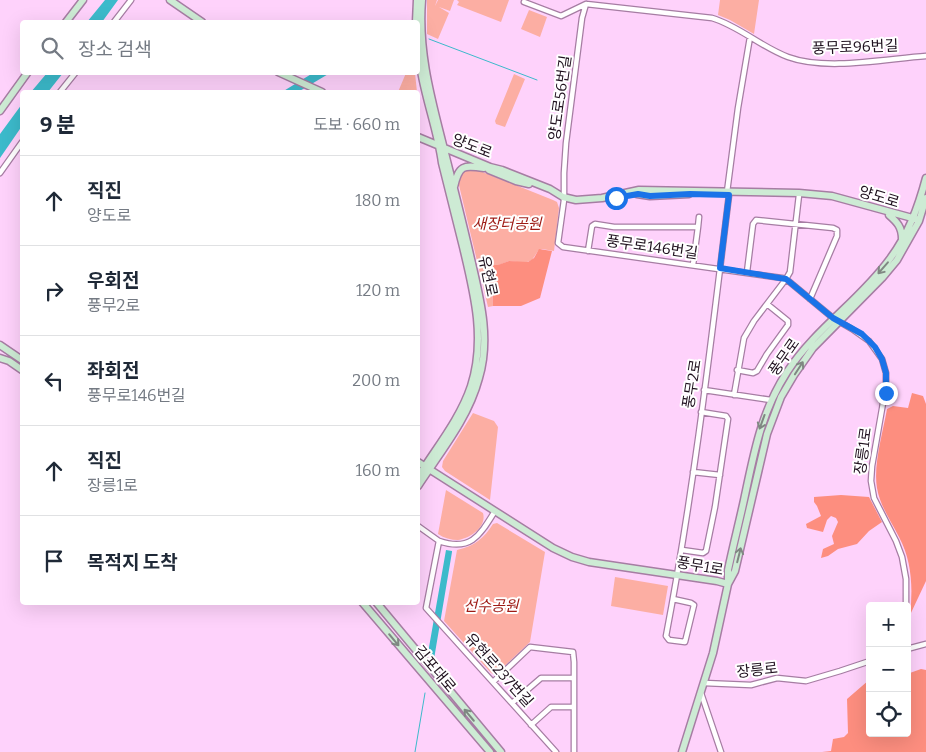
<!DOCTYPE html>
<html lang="ko">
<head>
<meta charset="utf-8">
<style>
	:root { --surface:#fff; --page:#f2f2f3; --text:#1f2937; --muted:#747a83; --line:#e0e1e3 }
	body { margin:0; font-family:Bitter,"Noto Sans KR",serif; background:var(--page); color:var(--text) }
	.controls { position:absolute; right:15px; bottom:15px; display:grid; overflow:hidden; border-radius:5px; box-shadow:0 5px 20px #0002 }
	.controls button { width:45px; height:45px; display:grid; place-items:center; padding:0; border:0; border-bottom:1px solid var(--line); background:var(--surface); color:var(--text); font:25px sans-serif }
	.stop { position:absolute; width:15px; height:15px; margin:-11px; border:4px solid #1a73e8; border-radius:50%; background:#fff }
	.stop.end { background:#1a73e8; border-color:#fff; box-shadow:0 1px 5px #0008 }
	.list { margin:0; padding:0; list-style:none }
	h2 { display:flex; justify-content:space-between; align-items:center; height:65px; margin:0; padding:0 20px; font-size:21px }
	h2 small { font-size:16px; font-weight:400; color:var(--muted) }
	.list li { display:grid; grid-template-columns:32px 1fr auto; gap:15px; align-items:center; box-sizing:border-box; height:90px; padding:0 20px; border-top:1px solid var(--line) }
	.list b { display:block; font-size:19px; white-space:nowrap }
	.list p { margin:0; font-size:16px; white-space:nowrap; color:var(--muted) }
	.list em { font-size:16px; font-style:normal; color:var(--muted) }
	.icon { flex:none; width:28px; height:28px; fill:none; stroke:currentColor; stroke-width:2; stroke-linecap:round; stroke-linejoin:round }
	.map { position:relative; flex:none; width:926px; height:752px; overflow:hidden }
	.search { position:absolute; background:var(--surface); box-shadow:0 5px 20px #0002; left:20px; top:20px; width:400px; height:55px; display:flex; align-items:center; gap:12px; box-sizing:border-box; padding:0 18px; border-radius:5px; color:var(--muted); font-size:19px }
	.panel { position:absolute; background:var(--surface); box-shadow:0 5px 20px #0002; left:20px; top:90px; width:400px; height:515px; border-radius:5px }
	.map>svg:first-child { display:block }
</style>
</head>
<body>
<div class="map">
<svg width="926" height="752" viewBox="0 0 926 752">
	<rect width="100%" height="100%" fill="#fed2fb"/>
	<path fill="#fcaea3" d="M427,0h10l-2,6 3,-6h16l-4,11 -11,-4 10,6 -11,26 -11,-5z
		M457,0h52l-8,22 -44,-17 2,-3z
		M720,0h39l-5,34 -24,-14 -12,-5z
		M529,10l18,7 -7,20 -19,-8z
		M406,73h9l2,19h-19z
		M514,74l11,5 -20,48 -9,-3 -1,-3z
		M475,169l78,31 4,2 2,6 -5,43 -12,-2 -4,2 -6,9 -7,3 -16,-2 -10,4 -15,1c3,14 9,25 9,40l-5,1 -30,-126 5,-11z
		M473,413l21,8 4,6 -8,73 -45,-29 -3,-4 1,-6z
		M446,490l37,23c4,14 -13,25 -25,27 -7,0 -14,-2 -20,-6z
		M497,523l48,29 -15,90 -35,33 -4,-2 -47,-52 13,-71c18,-4 27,-12 36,-26z
		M615,577l53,9 -5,29 -52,-9z"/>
	<path fill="#fd8e7f" d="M539,249l13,2 -12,47 -19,8h-28l-1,-17 -8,-22 1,-2h13l11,-4 19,1 6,-4z
		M912,393l11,3 3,8v177l-16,34c3,-27 2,-54 -11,-78 -8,-16 -19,-31 -22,-49 -4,-23 6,-56 10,-79l6,-3 15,2z
		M841,495l28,2 13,25 -13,9 -12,13 -19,5 -10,7 -7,2 2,-9 11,-5 -2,-8 6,-14 -2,-4 -5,-2 -4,4 -4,12 -16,-4 -1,-4 15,-8 -4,-10 -3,-4v-5z
		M921,669l5,1v82h-104l9,-1 2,-12 11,-2 4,-4 -1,-34 22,-19 1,53h37v-59z"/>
	<path fill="#3cbacb" d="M105,0h13l-16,22h-15z
		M47,73h16l-15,19h-17z
		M313,73h17l-32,19h-16z
		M22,104v22l-22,32v-24z
		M446,550l6,1v1l-18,107 -6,-6z"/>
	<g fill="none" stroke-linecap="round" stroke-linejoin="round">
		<path stroke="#3cbacb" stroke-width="1" d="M429,39l108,41
			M415,752l10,-59"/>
		<defs>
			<path id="street" d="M524,2l37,14 25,-12
				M586,4l-4,14 -16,125 -2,30v27l-6,43 5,4 219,31 4,1 47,39 19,11 17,12 13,18 4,14v13l-14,80 -1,15 3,17 22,43 6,16 4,22v27
				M586,4l126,14c27,8 49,29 76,39 38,14 97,2 138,-1
				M114,22l17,-22
				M60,92l16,-20
				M0,173l22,-31
				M698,227l1,-10
				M588,251l4,-25 3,-2 19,3h84l-5,38
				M747,272l6,-48 3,-4 77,8 4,2v6l-27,63
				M737,370l16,3 4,-2 10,-17 21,-29v-4l-21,-17
				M704,390l67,10
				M734,395l10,-57 10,-17 32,-42 4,-7 9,-77
				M693,472l27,3
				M418,526l21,15 -13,67 130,144
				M439,541c32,11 41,-6 56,-30
				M682,550l21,3 3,-2 9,-44 13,-88 -2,-3 -25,-4
				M673,599l18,4 3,2 -9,37 -16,-2 -3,-4c28,-146 45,-294 63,-441l-2,-3 11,-84 12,-71
				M907,649l19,-5
				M493,682l37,-35 43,5 1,10v90
				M704,683l47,2 26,-7 29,3 34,-10 30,-10
				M701,693l20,59
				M512,703l29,-25h33
				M531,725l20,-18h23"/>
			<path id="secondary" d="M170,0l32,22
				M66,22l17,-22
				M416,22l1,-22
				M418,50c3,39 19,75 24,113 7,28 14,56 21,84 11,46 23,92 8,139 -11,33 -35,62 -53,91
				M278,72l44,20
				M0,111l28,-39
				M418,137l72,30 12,3 48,19 13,8 13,3 26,-2 37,-8 160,3 33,3 84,23
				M489,170l27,11 13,3
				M926,178c-8,30 -18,57 -37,82 -30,41 -72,67 -102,112 -26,40 -33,81 -43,128 -5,23 -11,46 -16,70v14l7,-13 32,-137 14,-37 13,-22 19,-27 69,-70 15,-18 22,-39 7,-23
				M454,187c5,-22 9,-22 30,-19
				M637,194l13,2 39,-2
				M889,215c8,7 13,12 13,24
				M0,345l22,15
				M0,358l9,3 13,9
				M418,462l135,86 19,9 17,5 128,19 11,3
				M418,486c23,-35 50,-67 61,-108 12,-40 1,-80 -8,-119 -9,-40 -19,-78 -29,-118 -12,-47 -24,-92 -20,-141
				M362,602l128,150
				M376,602l125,150
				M682,752l31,-99 15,-69"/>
		</defs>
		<use href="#street" stroke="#a67da3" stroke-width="7"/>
		<use href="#secondary" stroke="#a67da3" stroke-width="9"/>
		<use href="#street" stroke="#fff" stroke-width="4.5"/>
		<use href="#secondary" stroke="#cdebd4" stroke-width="6"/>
	</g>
	<defs><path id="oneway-shaft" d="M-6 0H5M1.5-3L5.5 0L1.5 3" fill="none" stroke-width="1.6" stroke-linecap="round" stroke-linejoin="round" transform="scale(1.25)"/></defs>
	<g stroke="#7f8882">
		<use href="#oneway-shaft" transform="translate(883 268) rotate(131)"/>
		<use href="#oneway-shaft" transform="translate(799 368) rotate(-57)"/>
		<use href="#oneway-shaft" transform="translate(762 422) rotate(110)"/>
		<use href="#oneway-shaft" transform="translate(739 555) rotate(-76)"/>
		<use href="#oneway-shaft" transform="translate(394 640) rotate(50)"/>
		<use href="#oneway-shaft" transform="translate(469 715) rotate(-130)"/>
	</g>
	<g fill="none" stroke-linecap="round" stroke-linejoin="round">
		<path stroke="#1a73e8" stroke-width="6" d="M616,198l22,-4 12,2 40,-2 39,1 -9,73 66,11 47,39 29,16 13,13 7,12 4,14v20"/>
	</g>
	<g text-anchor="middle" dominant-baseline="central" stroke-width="4" stroke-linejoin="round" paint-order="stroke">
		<g font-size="15" fill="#1f101e" stroke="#fff">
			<text transform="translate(855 47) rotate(-2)">풍무로96번길</text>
			<text transform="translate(560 98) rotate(-82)">양도로56번길</text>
			<text transform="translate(472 146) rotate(21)">양도로</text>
			<text transform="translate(879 197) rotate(17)">양도로</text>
			<text transform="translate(652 247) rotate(8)">풍무로146번길</text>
			<text transform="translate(488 276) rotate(78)">유현로</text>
			<text transform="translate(784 357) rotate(-55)">풍무로</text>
			<text transform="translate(692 384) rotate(-81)">풍무2로</text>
			<text transform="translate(863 451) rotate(-82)">장릉1로</text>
			<text transform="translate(700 566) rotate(10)">풍무1로</text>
			<text transform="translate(435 669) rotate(50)">김포대로</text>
			<text transform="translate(499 670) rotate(48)">유현로237번길</text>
			<text transform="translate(757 670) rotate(-6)">장릉로</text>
		</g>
		<g font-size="15" font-style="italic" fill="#9e1b15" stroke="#fff">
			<text x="507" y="224">새장터공원</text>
			<text x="491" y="606">선수공원</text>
		</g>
	</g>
</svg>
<div class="controls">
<button>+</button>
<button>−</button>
<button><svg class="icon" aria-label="locate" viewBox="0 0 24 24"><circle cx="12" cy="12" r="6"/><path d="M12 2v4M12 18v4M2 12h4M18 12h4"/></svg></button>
</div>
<div class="stop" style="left:616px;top:198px"></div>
<div class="stop end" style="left:886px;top:393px"></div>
<div class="search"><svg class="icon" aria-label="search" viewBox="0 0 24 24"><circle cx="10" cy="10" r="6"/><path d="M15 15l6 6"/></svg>장소 검색</div>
<section class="panel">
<h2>9 분<small>도보 · 660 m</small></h2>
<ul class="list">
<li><svg class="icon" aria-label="ahead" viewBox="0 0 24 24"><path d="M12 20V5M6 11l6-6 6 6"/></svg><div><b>직진</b><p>양도로</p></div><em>180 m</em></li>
<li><svg class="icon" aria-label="right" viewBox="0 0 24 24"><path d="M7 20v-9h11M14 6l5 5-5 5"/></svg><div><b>우회전</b><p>풍무2로</p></div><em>120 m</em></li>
<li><svg class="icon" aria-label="left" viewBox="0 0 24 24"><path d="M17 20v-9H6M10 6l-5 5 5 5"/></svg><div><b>좌회전</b><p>풍무로146번길</p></div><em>200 m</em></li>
<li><svg class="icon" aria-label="ahead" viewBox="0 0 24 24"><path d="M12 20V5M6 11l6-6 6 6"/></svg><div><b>직진</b><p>장릉1로</p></div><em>160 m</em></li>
<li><svg class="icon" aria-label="arrive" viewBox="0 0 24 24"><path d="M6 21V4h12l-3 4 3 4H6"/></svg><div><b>목적지 도착</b></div></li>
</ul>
</section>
</div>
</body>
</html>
